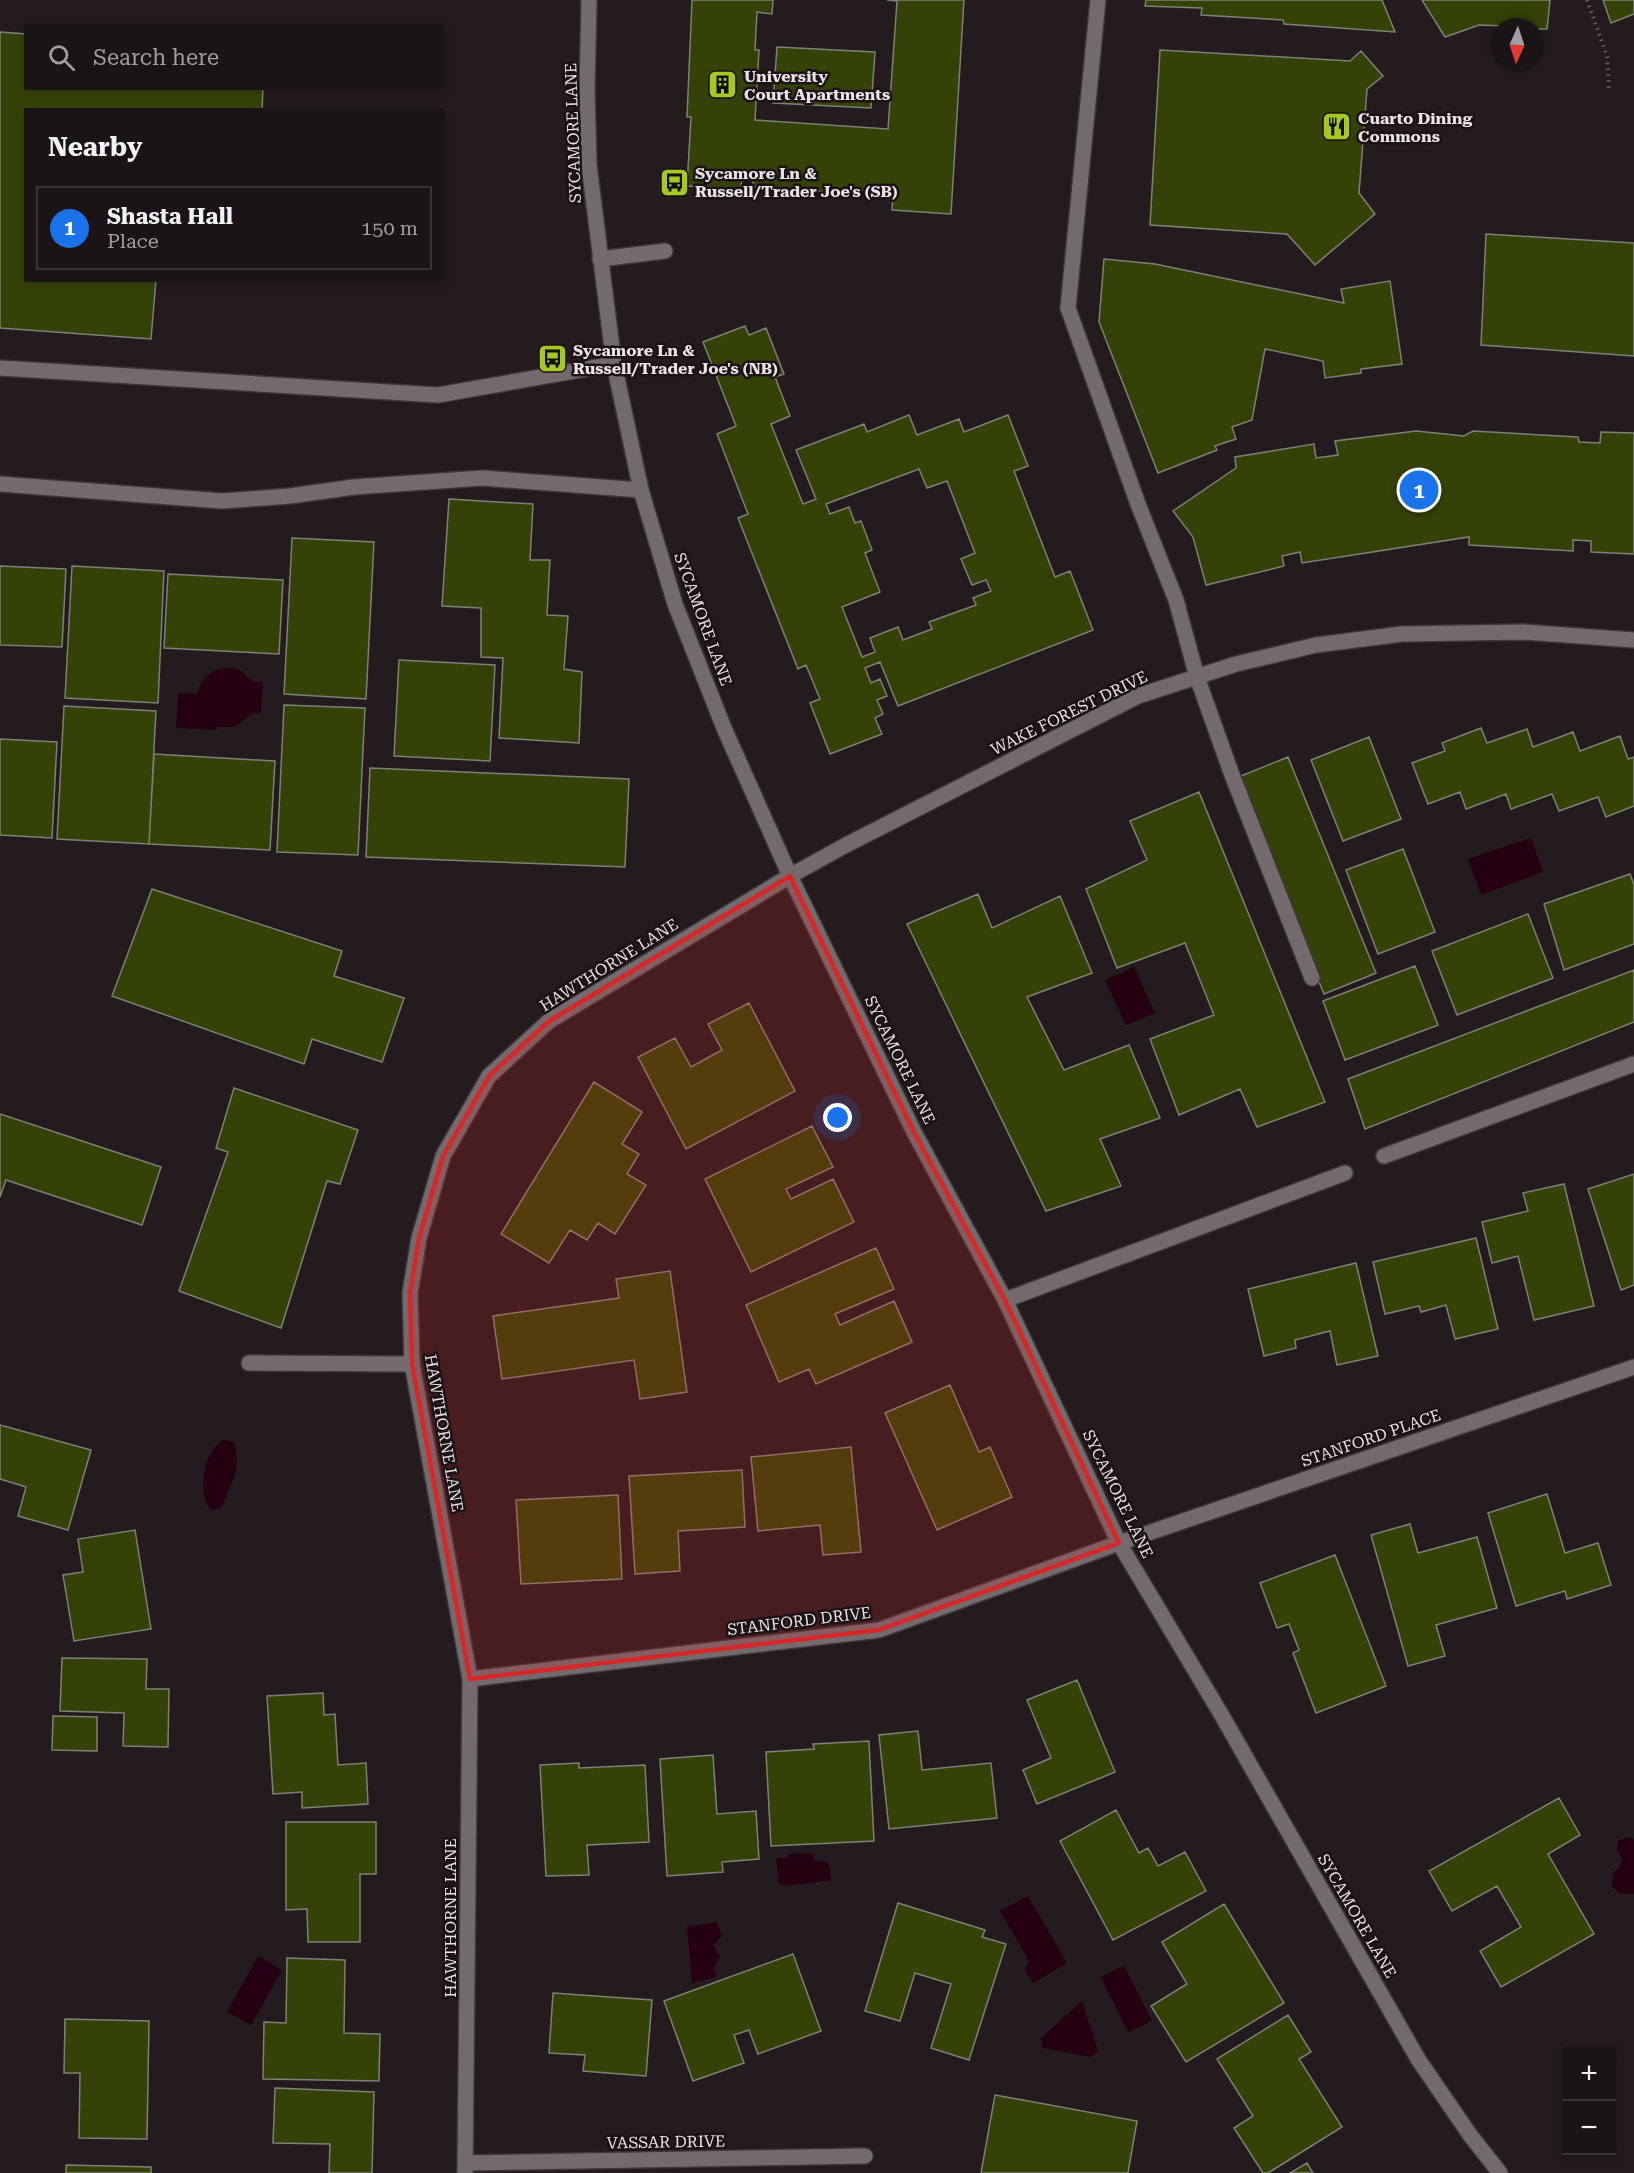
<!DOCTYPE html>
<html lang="en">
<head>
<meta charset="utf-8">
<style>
	:root { --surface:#1b1416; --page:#241d1f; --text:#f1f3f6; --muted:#a09ea1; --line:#393335; --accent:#1a73e8 }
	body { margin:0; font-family:"Roboto Serif",serif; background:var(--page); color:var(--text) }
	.controls { position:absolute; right:18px; bottom:18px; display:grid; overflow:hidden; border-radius:0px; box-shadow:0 3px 9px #0003 }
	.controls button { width:54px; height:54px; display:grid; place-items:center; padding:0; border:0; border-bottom:2px solid var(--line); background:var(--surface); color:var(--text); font:30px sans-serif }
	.compass { position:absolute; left:1490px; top:18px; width:54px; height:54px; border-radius:50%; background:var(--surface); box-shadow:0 3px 9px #0003; rotate:183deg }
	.you { position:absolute; left:838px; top:1118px; width:21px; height:21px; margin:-15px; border:4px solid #fff; border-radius:50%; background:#1a73e8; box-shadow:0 0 0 9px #1a73e833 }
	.badge { display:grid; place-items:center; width:39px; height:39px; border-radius:50%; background:var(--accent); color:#fff; font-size:20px; font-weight:700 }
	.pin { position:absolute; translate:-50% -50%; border:3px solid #fff; box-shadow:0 2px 6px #0006 }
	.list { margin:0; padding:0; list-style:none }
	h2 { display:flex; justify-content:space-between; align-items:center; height:78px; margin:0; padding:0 24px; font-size:26px }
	h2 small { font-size:20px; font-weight:400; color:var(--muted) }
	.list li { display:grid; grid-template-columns:39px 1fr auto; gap:18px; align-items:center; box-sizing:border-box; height:84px; margin:0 12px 12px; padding:0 12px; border:2px solid var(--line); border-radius:0px }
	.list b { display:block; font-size:22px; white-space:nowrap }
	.list p { margin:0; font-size:20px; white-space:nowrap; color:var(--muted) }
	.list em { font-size:20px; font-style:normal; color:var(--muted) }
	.icon { flex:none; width:33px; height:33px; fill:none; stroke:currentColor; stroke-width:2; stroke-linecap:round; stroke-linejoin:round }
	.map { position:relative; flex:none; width:1634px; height:2173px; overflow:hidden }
	.search { position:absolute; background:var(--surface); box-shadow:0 3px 9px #0003; left:24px; top:24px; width:420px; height:66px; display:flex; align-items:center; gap:15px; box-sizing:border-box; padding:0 21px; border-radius:0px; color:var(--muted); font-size:22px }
	.panel { position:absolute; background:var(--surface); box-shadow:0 3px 9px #0003; left:24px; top:108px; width:420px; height:174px; border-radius:0px }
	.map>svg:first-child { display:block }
</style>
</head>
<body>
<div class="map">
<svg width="1634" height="2173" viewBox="0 0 1634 2173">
	<rect width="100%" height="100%" fill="#241b1e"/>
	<path fill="#250010" d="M230,668l11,3 12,11h10l-2,31h-9l-17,14h-18l-1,3 -40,-2 2,-35 19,1c6,-18 14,-25 33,-26z
		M1531,838l12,34 -62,23 -13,-36z
		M1134,967l21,46 -29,12 -21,-45z
		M223,1440l8,1 4,3c6,34 -3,32 -12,61l-11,6c-16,-17 -9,-59 11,-71z
		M1629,1837l5,2v55h-14l-8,-8 1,-13 7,-6 2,-9 -5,-8 1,-9z
		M812,1853l3,8 13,1 4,18 -46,6 -7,-3 -3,-25h13l-1,-4z
		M1028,1896l39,67 -34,20 -8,-12 4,-10 -29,-50z
		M716,1922l6,14 -9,9 7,12 -6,10 2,10 -24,6 -5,-56z
		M258,1956l24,14 -31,55 -24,-13z
		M1124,1966l28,55 -24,11 -27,-55z
		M1082,2001l16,50 -7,6 -48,-9 -2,-10z"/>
	<path fill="#354207" stroke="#7d8077" stroke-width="1.5" fill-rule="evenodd" d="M692,0h81l-1,14 -15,-2 -2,38h4l-4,70 133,9 9,-128 -10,-1h77l-13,214 -59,-4 1,-16h-16v-3l-33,-2v4l-91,-6v-12l-11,-1 -1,15 -54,-3 4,-69h-4z
		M1146,0h236l13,32 -111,-8 -1,-4 -82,-5 1,-7 -57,-2z
		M1422,0h128l-3,29h-12v-2l-56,-2 -34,12z
		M1603,0h31v14l-23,9z
		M0,32l26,2v54h237l-1,22h-236v170h130l-5,59 -151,-11z
		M777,47l98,5 -4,56 -98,-5z
		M1160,50l190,11 11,-10 22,25 -16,13 -8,104 16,21 -60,51 -28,-31 -137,-9z
		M1486,234l148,9v113l-153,-11z
		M1104,259l51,5 189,39 -3,-14 49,-8 12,83 -41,5v4l-36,5 -2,-17 -58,-12 -13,71 -20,7 4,12 -21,7 2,4 -59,23 -59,-151z
		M745,326l4,9 17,-7 18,46 -9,3 15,39 -19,8 32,80 13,-5 -20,-49 68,-26 3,8 42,-17 8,20 42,-16 5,13 44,-17 20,51 -14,5 41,106 15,-6 23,59 -195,76 -18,-44 -15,6 6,15 9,-4 7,17 -10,4 6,14 -8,4 7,16 -52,20 -20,-51 10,-4 -14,-34 -8,4 -60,-151 10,-4 -31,-80 19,-8 -33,-84zM919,469l8,19 20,-7 28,72 -14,6 11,26 14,-5 5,11 -18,7 3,7 -47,17 3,7 -29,11 -5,-13 -28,11 5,14 -13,5 -20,-50 38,-15 -15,-39 7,-3 -11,-29 -6,2 -6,-16 -19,7 -4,-10z
		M1416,431l48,5 9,-5 105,6 1,5 21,1 1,-11 33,1v121l-43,-2v-11l-18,-1v11l-104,-6v-8l-167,26 -2,-11 -18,4 2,10 -78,19 -13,-48 -20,-26 63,-43 -1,-11 79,-13 2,14 22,-3 -3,-14z
		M449,499l84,5 -3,56h20l-3,55 21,1 -4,53 18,3 -3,71 -80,-5 4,-80 -22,-1v-49l-39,-2z
		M292,538l82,4 -8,157 -82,-5z
		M0,566l66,3 -4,78 -62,-2z
		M72,566l92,5 -6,132 -93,-5z
		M168,574l115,6 -4,74 -115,-6z
		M399,660l96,5 -5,96 -96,-5z
		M284,705l81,3 -7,147 -81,-3z
		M64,706l92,5 -7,133 -92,-5z
		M1481,728l6,15 40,-14 6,18 40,-15 7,19 40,-15 8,23 6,-2v49l-28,11 -8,-20 -39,14 -7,-17 -41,15 -5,-15 -40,15 -6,-17 -32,12 -16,-41 33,-12 -3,-8z
		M1369,737l32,82 -58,22 -32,-81z
		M0,739l57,3 -5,96 -52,-3z
		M154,754l121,7 -5,89 -121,-6z
		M1288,757l88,216 -52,21 -88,-216z
		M370,768l259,11 -4,88 -259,-10z
		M1199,792l126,310 -68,25 -17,-38 -61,26 -29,-76 64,-24 -29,-72 -68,25 -31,-79 61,-29 -17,-39z
		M1403,849l32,83 -57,22 -32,-84z
		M1630,874l4,11v59l-70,26 -20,-66z
		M152,889l190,62 -8,25 70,22 -22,64 -70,-23 -8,25 -192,-68z
		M978,894l14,34 68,-32 32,77 -65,24 37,73 65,-25 31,73 -60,21 21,47 -75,25 -139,-287z
		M1528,914l25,64 -96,37 -25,-64z
		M1415,966l23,59 -93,35 -22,-59z
		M1634,970v52l-269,107 -17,-50z
		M749,1003l46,88 -109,58 -48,-92 37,-19 16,29 31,-17 -14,-26z
		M594,1082l48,30 -20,32 17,10 -12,20 19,11 -31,49 -17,-11 -11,17 -17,-10 -21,33 -48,-29z
		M234,1088l124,42 -18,54 -13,-3 -46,147 -102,-37 49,-139 -12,-4z
		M0,1114l161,53 -19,58 -136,-45 -6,17z
		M812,1126l21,41 -47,22 5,10 42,-20 21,43 -103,50 -46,-93z
		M1634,1174v111l-13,5 -33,-101z
		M1564,1184l30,122 -60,14 -16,-64 -26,7 -10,-41 46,-11 -5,-18z
		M1476,1238l22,91 -43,10 -9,-34 -25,7 -2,-6 -34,8 -12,-52z
		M876,1248l18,41 -59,25 5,11 54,-24 18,41 -96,42 -7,-15 -30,13 -33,-77z
		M1356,1263l22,93 -41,9 -7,-34 -35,9 1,8 -32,8 -16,-67z
		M670,1271l17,121 -47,7 -6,-39 -132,19 -9,-63 126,-18 -3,-19z
		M950,1385l29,67 11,-5 22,50 -75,33 -52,-117z
		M0,1425l91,25 -23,80 -50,-14 8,-29 -26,-8z
		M851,1447l10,105 -38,3 -3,-30 -62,6 -7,-74z
		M742,1470l3,57 -67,4 2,40 -45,3 -6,-98z
		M1547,1494l18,59 33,-10 13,42 -44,14 -2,-8 -49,15 -28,-93z
		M618,1495l4,84 -101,5 -5,-84z
		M1410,1524l8,29 59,-16 20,71 -61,17 9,31 -37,10 -37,-131z
		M135,1530l16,99 -77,12 -11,-66 20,-3 -5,-33z
		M1335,1555l51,131 -70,27 -23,-60 6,-3 -10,-26 -12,4 -17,-45z
		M62,1658l85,1 -1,30h23l-1,58 -45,-1 1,-33 -64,-2z
		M1077,1680l38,92 -78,32 -14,-34 28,-12 -24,-58z
		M323,1693l1,22 11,-1 3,51 28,-2 2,41 -66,4v-16l-29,2 -6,-98z
		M53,1716l44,1v34l-45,-1z
		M918,1731l4,39 69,-7 6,55 -108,11 -10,-94z
		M869,1741l5,100 -103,5 -5,-94 48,-3 -1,-5z
		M713,1755l4,59 39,-3 3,48 -37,3 1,10 -56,4 -7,-117z
		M579,1763v5l66,-3 4,77 -62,3 2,30 -43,1 -6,-111z
		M1559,1798l21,37 -32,19 46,80 -93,53 -21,-36 41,-24 -24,-41 -45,25 -23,-40z
		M1116,1810l23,43 9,-5 10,18 27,-14 21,39 -93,49 -53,-99z
		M286,1822h90v52h-16v68h-52l-1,-33 -21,1z
		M898,1903l87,27 -3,7 24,7 -37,116 -38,-12 20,-64 -36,-11 -15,48 -35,-10z
		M1224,1904l60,99 -98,59 -35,-56 36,-22 -25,-42z
		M793,1954l28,77 -63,23 -9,-24 -15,5 10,28 -51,18 -29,-80z
		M287,1958l58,2 -1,73 36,1 -1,47 -116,-2 1,-57 22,1z
		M553,1993l99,7 -6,76 -63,-5 2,-16 -36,-2z
		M1288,2015l23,37 -12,7 43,68 -74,46h-5l-29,-45 19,-12 -36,-57z
		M65,2019l84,2 -2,118 -68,-1 1,-65h-16z
		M275,2088l99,4 -2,81h-43l1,-29 -57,-1z
		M995,2095l142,26 -9,52h-147z
		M1307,2163l6,10h-23z
		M66,2165l85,2v6h-85z"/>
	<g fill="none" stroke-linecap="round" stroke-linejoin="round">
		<defs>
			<path id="lane" d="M1098,0l-30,308 70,196 38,96 21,77 35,98 80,203
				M600,259l65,-8
				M0,368l438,27 176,-31
				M0,484l222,17 68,-5 64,-9 128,-9 159,12
				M1384,1156l250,-92
				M1005,1300l340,-127
				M249,1363l163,1"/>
			<path id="street" d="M470,1679l409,-49 240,-87 515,-176
				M466,2163l399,-7
				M465,2173l5,-494 -58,-315 -2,-71 9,-55 24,-82 46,-80 60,-55 241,-145 56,-31 292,-149 98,-32 80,-19 86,-11 121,-2 111,8"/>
			<path id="secondary" d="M589,0l-2,90 2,75 25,199 27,126 34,114 49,124 66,148 124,256 91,168 114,243 102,171 197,345 52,76 30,38"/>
		</defs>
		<use href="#lane" stroke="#3d3739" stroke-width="18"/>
		<use href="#street" stroke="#3d3739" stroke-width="18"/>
		<use href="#secondary" stroke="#3d3739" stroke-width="18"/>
		<path stroke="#665e61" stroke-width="4" stroke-dasharray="1.5 4.5" stroke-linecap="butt" d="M1587,0l20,56 2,32"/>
		<use href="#lane" stroke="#746a6e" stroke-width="15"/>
		<use href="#street" stroke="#746a6e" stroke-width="15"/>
		<use href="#secondary" stroke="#746a6e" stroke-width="15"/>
	</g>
	<path fill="#d62828" fill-opacity="0.2" stroke="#d62828" stroke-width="4.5" stroke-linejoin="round" d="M790,876l124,256 91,168 114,243 -240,87 -409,49 -58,-315 -2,-71 9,-55 24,-82 46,-80 60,-55z"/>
	<defs>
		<symbol id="building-square" viewBox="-11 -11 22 22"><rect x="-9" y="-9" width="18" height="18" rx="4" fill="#a5c823" stroke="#1a1215"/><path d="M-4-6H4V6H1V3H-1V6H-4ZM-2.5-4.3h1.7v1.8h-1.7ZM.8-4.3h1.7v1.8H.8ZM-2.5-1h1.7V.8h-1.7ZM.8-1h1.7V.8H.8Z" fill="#111"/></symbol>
		<symbol id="restaurant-square" viewBox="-11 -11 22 22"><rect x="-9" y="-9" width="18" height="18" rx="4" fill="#a5c823" stroke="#1a1215"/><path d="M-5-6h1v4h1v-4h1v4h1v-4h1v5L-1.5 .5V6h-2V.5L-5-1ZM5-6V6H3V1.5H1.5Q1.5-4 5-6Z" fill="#111"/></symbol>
		<symbol id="bus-square" viewBox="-11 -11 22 22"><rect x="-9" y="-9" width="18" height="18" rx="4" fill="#a5c823" stroke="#1a1215"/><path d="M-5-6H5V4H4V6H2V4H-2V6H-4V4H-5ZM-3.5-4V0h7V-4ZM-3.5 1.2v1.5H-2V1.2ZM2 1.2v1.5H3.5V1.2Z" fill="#111"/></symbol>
	</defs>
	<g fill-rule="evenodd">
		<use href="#building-square" x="706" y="68" width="33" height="33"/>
		<use href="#restaurant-square" x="1320" y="110" width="33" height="33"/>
		<use href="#bus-square" x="658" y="166" width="33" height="33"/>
		<use href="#bus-square" x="536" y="342" width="33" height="33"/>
	</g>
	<g text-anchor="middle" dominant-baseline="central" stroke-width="5" stroke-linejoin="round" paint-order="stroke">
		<g font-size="16" font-weight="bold" fill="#e9e3e5" stroke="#1a1215" text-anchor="start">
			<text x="744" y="76">University<tspan x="744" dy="18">Court Apartments</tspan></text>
			<text x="1358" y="118">Cuarto Dining<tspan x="1358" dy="18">Commons</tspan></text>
			<text x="695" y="173">Sycamore Ln &amp;<tspan x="695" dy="18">Russell/Trader Joe's (SB)</tspan></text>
			<text x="573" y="350">Sycamore Ln &amp;<tspan x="573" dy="18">Russell/Trader Joe's (NB)</tspan></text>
		</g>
		<g font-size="16" fill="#e9e3e5" stroke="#1a1215">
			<text transform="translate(573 133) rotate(-92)">SYCAMORE LANE</text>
			<text transform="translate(703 619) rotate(70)">SYCAMORE LANE</text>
			<text transform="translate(1069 713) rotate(-26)">WAKE FOREST DRIVE</text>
			<text transform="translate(609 965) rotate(-32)">HAWTHORNE LANE</text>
			<text transform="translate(900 1060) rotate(64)">SYCAMORE LANE</text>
			<text transform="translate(444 1433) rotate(80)">HAWTHORNE LANE</text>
			<text transform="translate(1371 1438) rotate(-19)">STANFORD PLACE</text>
			<text transform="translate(1118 1494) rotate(64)">SYCAMORE LANE</text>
			<text transform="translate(799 1621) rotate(-7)">STANFORD DRIVE</text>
			<text transform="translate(1357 1916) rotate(60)">SYCAMORE LANE</text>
			<text transform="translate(450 1918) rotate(-90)">HAWTHORNE LANE</text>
			<text transform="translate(666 2142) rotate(-1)">VASSAR DRIVE</text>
		</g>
	</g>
</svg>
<div class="controls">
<button>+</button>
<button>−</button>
</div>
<svg class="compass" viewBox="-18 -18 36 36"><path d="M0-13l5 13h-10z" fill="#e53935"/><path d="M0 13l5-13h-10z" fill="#a09ea1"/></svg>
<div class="you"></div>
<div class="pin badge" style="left:1419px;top:490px">1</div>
<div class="search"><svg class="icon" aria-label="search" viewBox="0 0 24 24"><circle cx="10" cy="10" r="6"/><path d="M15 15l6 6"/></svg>Search here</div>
<section class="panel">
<h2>Nearby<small></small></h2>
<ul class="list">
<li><span class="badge">1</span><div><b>Shasta Hall</b><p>Place</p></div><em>150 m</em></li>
</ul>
</section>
</div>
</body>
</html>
